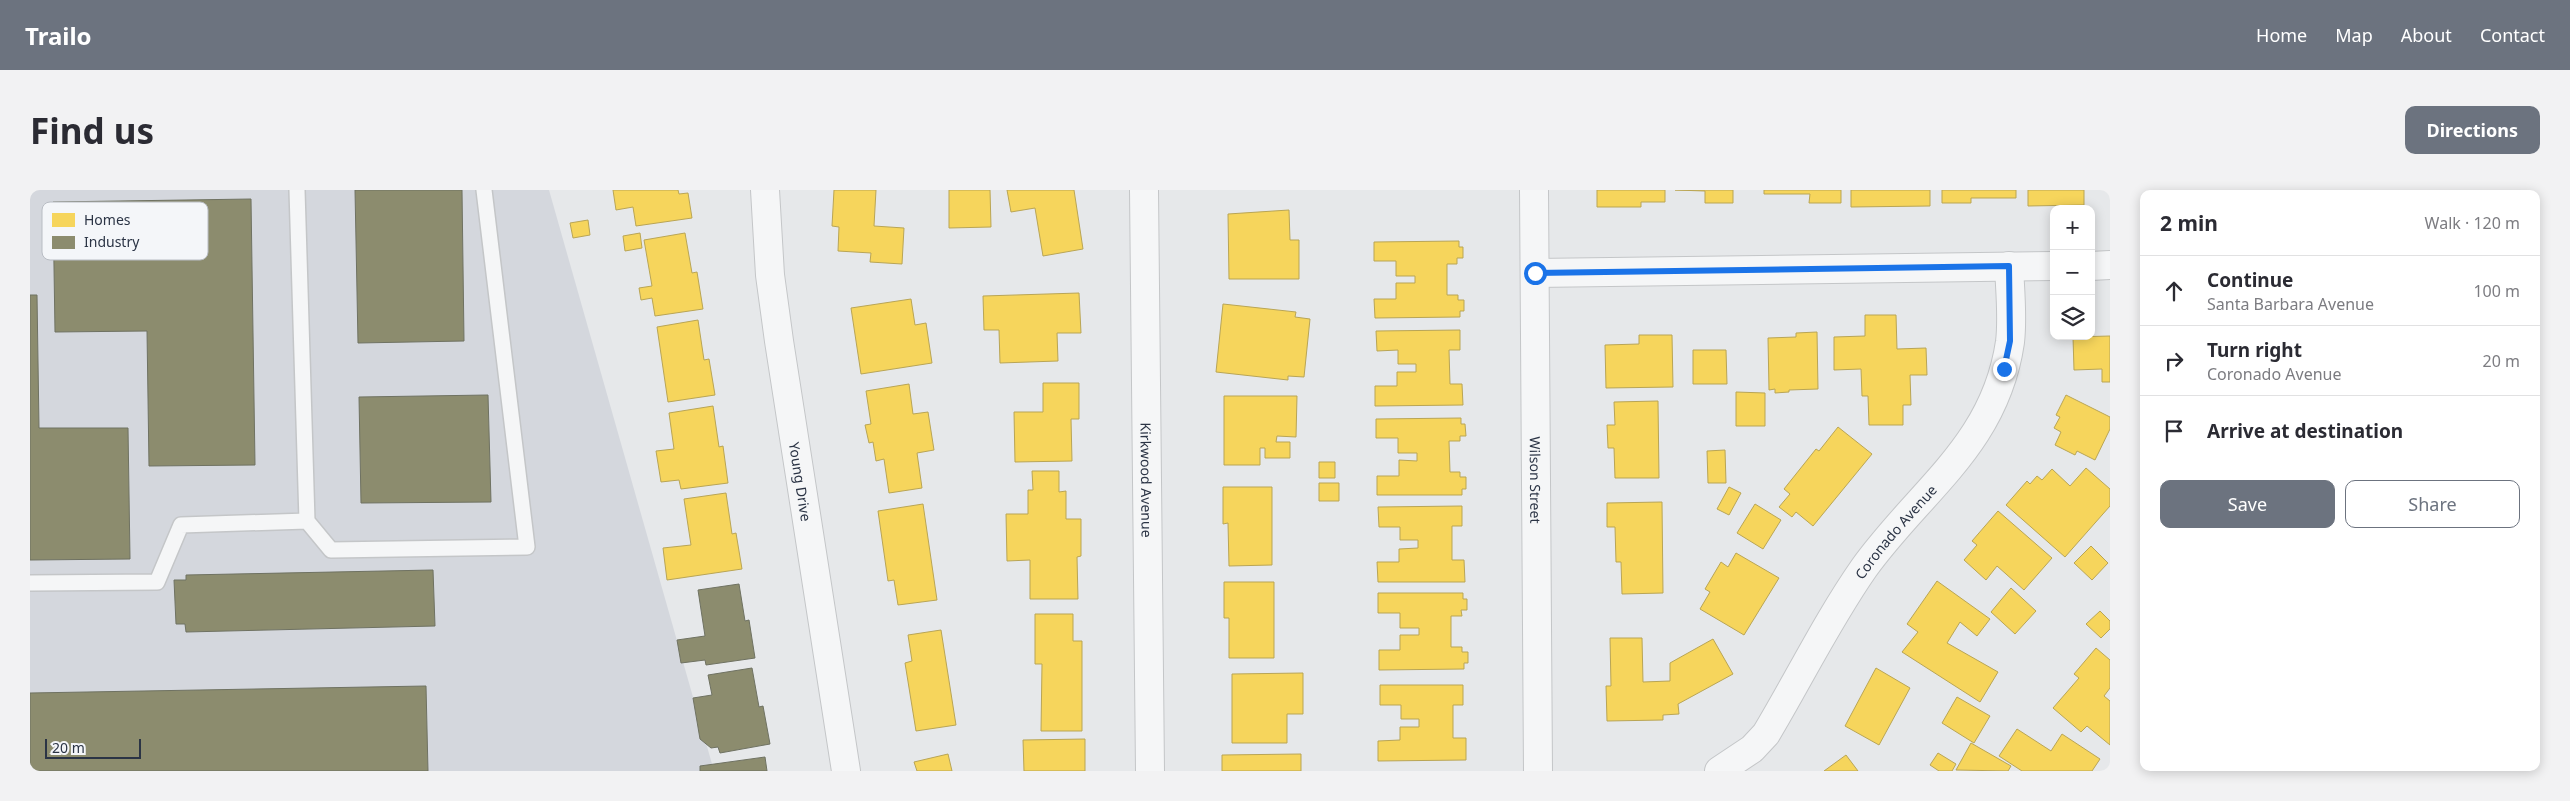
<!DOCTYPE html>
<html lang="en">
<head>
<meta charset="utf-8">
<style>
	:root { --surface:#fff; --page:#f2f2f3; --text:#2b2b33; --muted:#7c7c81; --line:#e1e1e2; --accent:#6c737f }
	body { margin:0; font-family:"Noto Sans",sans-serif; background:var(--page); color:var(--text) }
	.controls { position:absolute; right:15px; top:15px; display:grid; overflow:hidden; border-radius:10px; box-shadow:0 2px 12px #0003 }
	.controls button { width:45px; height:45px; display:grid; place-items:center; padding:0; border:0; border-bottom:1px solid var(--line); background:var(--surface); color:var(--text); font:25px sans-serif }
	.scale { position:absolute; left:15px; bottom:12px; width:96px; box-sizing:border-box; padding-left:5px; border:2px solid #2b3445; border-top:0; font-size:14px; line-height:18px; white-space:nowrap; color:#2b3445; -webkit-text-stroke:4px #f4f6f9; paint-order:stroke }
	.stop { position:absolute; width:15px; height:15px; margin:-11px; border:4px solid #1a73e8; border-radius:50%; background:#fff }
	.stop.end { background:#1a73e8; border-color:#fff; box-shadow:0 1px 5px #0008 }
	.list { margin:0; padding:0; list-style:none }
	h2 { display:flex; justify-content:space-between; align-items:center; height:65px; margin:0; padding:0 20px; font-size:21px }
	h2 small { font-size:16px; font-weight:400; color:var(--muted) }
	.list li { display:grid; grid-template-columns:32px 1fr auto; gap:15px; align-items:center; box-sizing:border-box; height:70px; padding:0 20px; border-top:1px solid var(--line) }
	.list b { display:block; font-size:19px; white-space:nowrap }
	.list p { margin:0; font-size:16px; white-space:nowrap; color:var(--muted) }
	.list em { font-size:16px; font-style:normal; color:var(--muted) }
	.actions { display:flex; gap:10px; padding:15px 20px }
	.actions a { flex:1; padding:11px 0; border:1px solid var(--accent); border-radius:10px; text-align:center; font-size:18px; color:var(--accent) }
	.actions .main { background:var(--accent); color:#fff }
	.icon { flex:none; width:28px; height:28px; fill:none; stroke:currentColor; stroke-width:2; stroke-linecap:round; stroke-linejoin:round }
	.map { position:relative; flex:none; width:2080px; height:581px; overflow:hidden; border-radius:10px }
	header { display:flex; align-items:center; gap:30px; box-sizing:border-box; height:70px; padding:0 25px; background:var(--accent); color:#fff }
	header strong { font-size:24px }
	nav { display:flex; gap:28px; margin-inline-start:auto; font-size:18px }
	.intro { display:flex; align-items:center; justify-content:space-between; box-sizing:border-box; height:120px; padding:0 30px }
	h1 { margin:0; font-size:35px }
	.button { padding:12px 22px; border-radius:10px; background:var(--accent); color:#fff; font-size:18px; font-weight:700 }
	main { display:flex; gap:30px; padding:0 30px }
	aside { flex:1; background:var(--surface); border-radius:10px; box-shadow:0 2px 12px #0003 }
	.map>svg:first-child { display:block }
</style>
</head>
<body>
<header>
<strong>Trailo</strong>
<nav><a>Home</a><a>Map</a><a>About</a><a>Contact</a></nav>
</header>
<div class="intro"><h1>Find us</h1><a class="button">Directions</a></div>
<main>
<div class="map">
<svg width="2080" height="581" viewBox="0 0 2080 581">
	<rect width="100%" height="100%" fill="#e6e8ea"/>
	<path fill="#d4d7dd" d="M0,0h519l165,581h-684z"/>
	<path fill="#f6d55c" stroke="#b9a555" d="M583,0h65l1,4 9,-1 4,25 -56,8 -3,-19 -17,3z
		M804,0h42l-2,36 30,2 -2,36 -32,-2 1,-9 -33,-2 1,-24 -7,-1z
		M919,0h41l1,37 -42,1z
		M977,0h67l9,59 -40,7 -8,-48 -24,4z
		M1567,0h68v12h-24v5h-44z
		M1645,0h58v13h-28v-12z
		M1734,0h77v13h-32l1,-9h-46z
		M1821,0h79v16l-79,1z
		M1912,0h74v8h-45v5h-29z
		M1998,0h56v15l-56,1z
		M1259,20l1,30h9v39h-70l-1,-65z
		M558,30l2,15 -17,3 -3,-15z
		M610,43l2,15 -17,3 -2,-15z
		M655,43l7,40 5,-1 6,37 -48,7 -3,-18 -11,2 -2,-12 13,-2 -8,-46z
		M1429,51v6h4v11h-6v6h-10v31h11v5h6v11h-4v6l-85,1 -1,-19h22v-16h19v-7h-19v-15h-22v-19z
		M1049,103l2,40h-24l1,28 -58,2 -1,-33h-15l-1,-34z
		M881,109l4,26 11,-2 6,40 -71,11 -10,-66z
		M1193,114l73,8 -1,5 15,2 -6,58 -16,-1v4l-72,-8z
		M1835,125h31l1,34 29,-1 1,27h-17l1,30h-8v20h-34l-1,-29h-6l-1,-27 -27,1v-33l31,-1z
		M668,130l6,40 5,-1 6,36 -47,7 -11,-75z
		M1430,140v20h-11l1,34h12l1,21 -88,1v-20h22v-14h19v-8h-18v-14l-21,1 -1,-20z
		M1787,142l1,57 -29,1v2l-14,1v-4l-6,1 -1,-52 28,-1v-4z
		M1609,145h33l1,52 -67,1 -1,-43 34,-1z
		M2080,146v46h-8v-13l-28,1 -1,-33z
		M1663,160h33l1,34h-34z
		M1013,193h36v36h-8l1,42 -57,1 -1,-50h29z
		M879,194l4,30 15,-2 6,38 -17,3 5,35 -33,5 -5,-34 -8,2 -3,-19 -4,1 -4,-18 6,-1 -5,-33z
		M1706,202l29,1v33h-29z
		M2036,205l44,22v12l-15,31 -18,-9 -2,4 -20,-10 6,-13 -7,-4 6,-11 -4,-2z
		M1194,206h73l-1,41 -19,-1 -1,6h14v16h-25v-10h-5v17h-36z
		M1628,211l1,77h-44l-1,-30h-6l-1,-23h8l-1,-23z
		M683,216l6,41 4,-1 5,37 -47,6 -2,-9 -18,2 -5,-31 18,-2 -5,-36z
		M1431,228v6h4l1,12h-6v5h-11l1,31h10v5h6v12h-4v6h-85v-19h22v-16l18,1v-8h-19v-15h-22v-19z
		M1808,237l34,27 -59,72 -17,-14 -4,5 -13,-10 11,-13 -6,-5 32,-40 3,2z
		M1695,260l1,33h-18l-1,-32z
		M1289,272h16v16h-16z
		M2056,278l24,21v17l-45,51 -59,-52 21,-24 3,3 7,-8 5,4 10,-11 18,17z
		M1002,281h27v21l7,-1v28h15v37l-4,1 1,42h-48v-39l-23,1 -1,-47h22v-24h5z
		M1289,293h20v18h-20z
		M1193,297h49v78l-43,1 -1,-43 -5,1z
		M1699,297l12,6 -12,22 -12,-6z
		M696,303l6,41 4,-1 6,36 -75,11 -4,-32 28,-3 -7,-46z
		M1632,312l1,91 -41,1 -1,-32h-5l-1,-35h-8v-24z
		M893,314l14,96 -39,5 -4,-25 -6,1 -10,-70z
		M1725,314l26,16 -18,29 -26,-16z
		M1432,316v20h-10v34h12l1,22h-87l-1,-20h22v-13l19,-1v-8h-18v-13h-21l-1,-20z
		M1968,321l54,47 -28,32 -27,-24 -11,14 -22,-20 13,-15 -5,-4z
		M2061,356l17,17 -16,17 -18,-17z
		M1706,363l43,25 -35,57 -44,-26 10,-17 -5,-3 16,-27 7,5z
		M1907,391l53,38 -13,17 -17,-14 -13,21 51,29 -18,30 -78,-50 16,-20 -11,-8z
		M1194,392h50v76h-45v-40h-5z
		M1981,398l25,23 -21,23 -24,-22z
		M1348,403h85v6h4v11h-6l1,6h-11v31h11v5h6v11h-4v6l-85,1v-20h21v-15h19v-7h-19v-15h-22z
		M2070,421l10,10v8l-9,9 -15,-14z
		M1005,424h38v27h9v90h-41l1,-67h-7z
		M911,440l15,95 -40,6 -11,-68 7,-2 -4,-26z
		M1580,448h32l1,44 27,-1v-18l43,-24 20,35 -55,30 1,10 -16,1v5l-56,1 -1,-35h5z
		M2066,458l14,12v28l-6,8 6,5v44l-23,-19 -6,6 -28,-24 26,-30 -5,-4z
		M1846,478l34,20 -31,57 -34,-19z
		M1273,483v41h-16v29h-55v-69z
		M1350,495h83v20h-10v33h13v22l-88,1v-20l22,-1v-13h19v-8h-18v-14h-21z
		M1927,507l33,19 -16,27 -32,-20z
		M1987,539l34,22 11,-17 38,25 -8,12h-70l-23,-15z
		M1055,549v32h-61l-1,-31z
		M1941,553l40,23 -3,5 -52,-1z
		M1908,563l18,11 -4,7h-13l-9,-6z
		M918,564l4,17h-35l-3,-9z
		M1271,564v17h-79v-16z
		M1816,565l12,16h-34z"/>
	<path fill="#8c8c6e" stroke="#6f7262" d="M325,0h107l2,151 -106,2z
		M221,9l4,266 -106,1 -2,-135 -92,1 -2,-130z
		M0,105h7l2,133h89l2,131 -100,1z
		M458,205l3,107 -130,1 -2,-106z
		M403,380l2,56 -249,6 -1,-8h-9l-2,-44h12v-5z
		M709,394l6,37 4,-1 6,38 -49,7 -1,-5 -24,3 -4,-23 28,-4 -7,-46z
		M722,478l7,39 4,-1 7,38 -50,9 -2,-6 -7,1 -11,-9 -7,-41 19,-3 -4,-20z
		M396,496l2,85h-398v-78z
		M735,567l2,14h-67v-5z"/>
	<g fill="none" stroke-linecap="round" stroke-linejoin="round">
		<defs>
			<path id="lane" d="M277,331l24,29 196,-3 -43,-357
				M0,393l127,-1 24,-57 126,-4 -10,-331"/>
			<g id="street">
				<path id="s1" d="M735,0l5,85 9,66 67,430"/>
				<path id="s2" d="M1114,0l6,581"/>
				<path id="s3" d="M1504,0l4,581"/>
				<path d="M2061,76l19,-1"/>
				<path d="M1505,83l519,-7"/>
				<path id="s4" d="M1689,581l33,-22 14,-15c33,-55 61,-113 98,-166 56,-78 131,-123 146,-226 3,-25 0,-51 -1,-76"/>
			</g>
		</defs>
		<use href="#lane" stroke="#c4c6c8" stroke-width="18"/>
		<use href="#street" stroke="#c4c6c8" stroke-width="30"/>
		<use href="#lane" stroke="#f5f6f7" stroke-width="15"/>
		<use href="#street" stroke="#f5f6f7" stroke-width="28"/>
	</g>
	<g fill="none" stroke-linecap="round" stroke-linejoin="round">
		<path stroke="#1a73e8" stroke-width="6" d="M1505,83l474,-7 1,75 -6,28"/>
	</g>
	<g text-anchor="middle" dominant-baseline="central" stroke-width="5" stroke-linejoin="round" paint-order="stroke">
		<g font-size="14" fill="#2b3445" stroke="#f4f6f9">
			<text stroke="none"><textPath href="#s2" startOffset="290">Kirkwood Avenue</textPath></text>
			<text stroke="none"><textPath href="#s3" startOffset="290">Wilson Street</textPath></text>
			<text stroke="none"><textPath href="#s1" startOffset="294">Young Drive</textPath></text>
			<text stroke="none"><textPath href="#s4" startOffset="301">Coronado Avenue</textPath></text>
		</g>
	</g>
	<rect x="12" y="12" width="166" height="58" rx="8" fill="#f4f6f9" stroke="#b8bcc3" stroke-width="1"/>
	<rect x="22" y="23" width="23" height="14" fill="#f6d55c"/>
	<rect x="22" y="46" width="23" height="13" fill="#8c8c6e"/>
	<g font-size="14" fill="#2b3445">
		<text x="54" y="35">Homes</text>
		<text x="54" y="57">Industry</text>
	</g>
</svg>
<div class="controls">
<button>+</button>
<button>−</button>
<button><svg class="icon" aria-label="layers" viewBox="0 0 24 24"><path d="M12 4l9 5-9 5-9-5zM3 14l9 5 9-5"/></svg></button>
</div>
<div class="scale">20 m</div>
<div class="stop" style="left:1505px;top:83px"></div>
<div class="stop end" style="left:1974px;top:179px"></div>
</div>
<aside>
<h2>2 min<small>Walk · 120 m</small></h2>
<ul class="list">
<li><svg class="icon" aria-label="ahead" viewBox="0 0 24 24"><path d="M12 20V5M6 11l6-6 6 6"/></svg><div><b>Continue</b><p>Santa Barbara Avenue</p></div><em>100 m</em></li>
<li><svg class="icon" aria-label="right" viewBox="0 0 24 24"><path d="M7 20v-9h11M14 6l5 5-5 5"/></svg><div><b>Turn right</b><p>Coronado Avenue</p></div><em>20 m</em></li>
<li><svg class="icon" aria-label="arrive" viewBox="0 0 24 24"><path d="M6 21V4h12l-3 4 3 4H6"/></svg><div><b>Arrive at destination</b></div></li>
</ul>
<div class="actions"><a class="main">Save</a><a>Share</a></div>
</aside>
</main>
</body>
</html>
